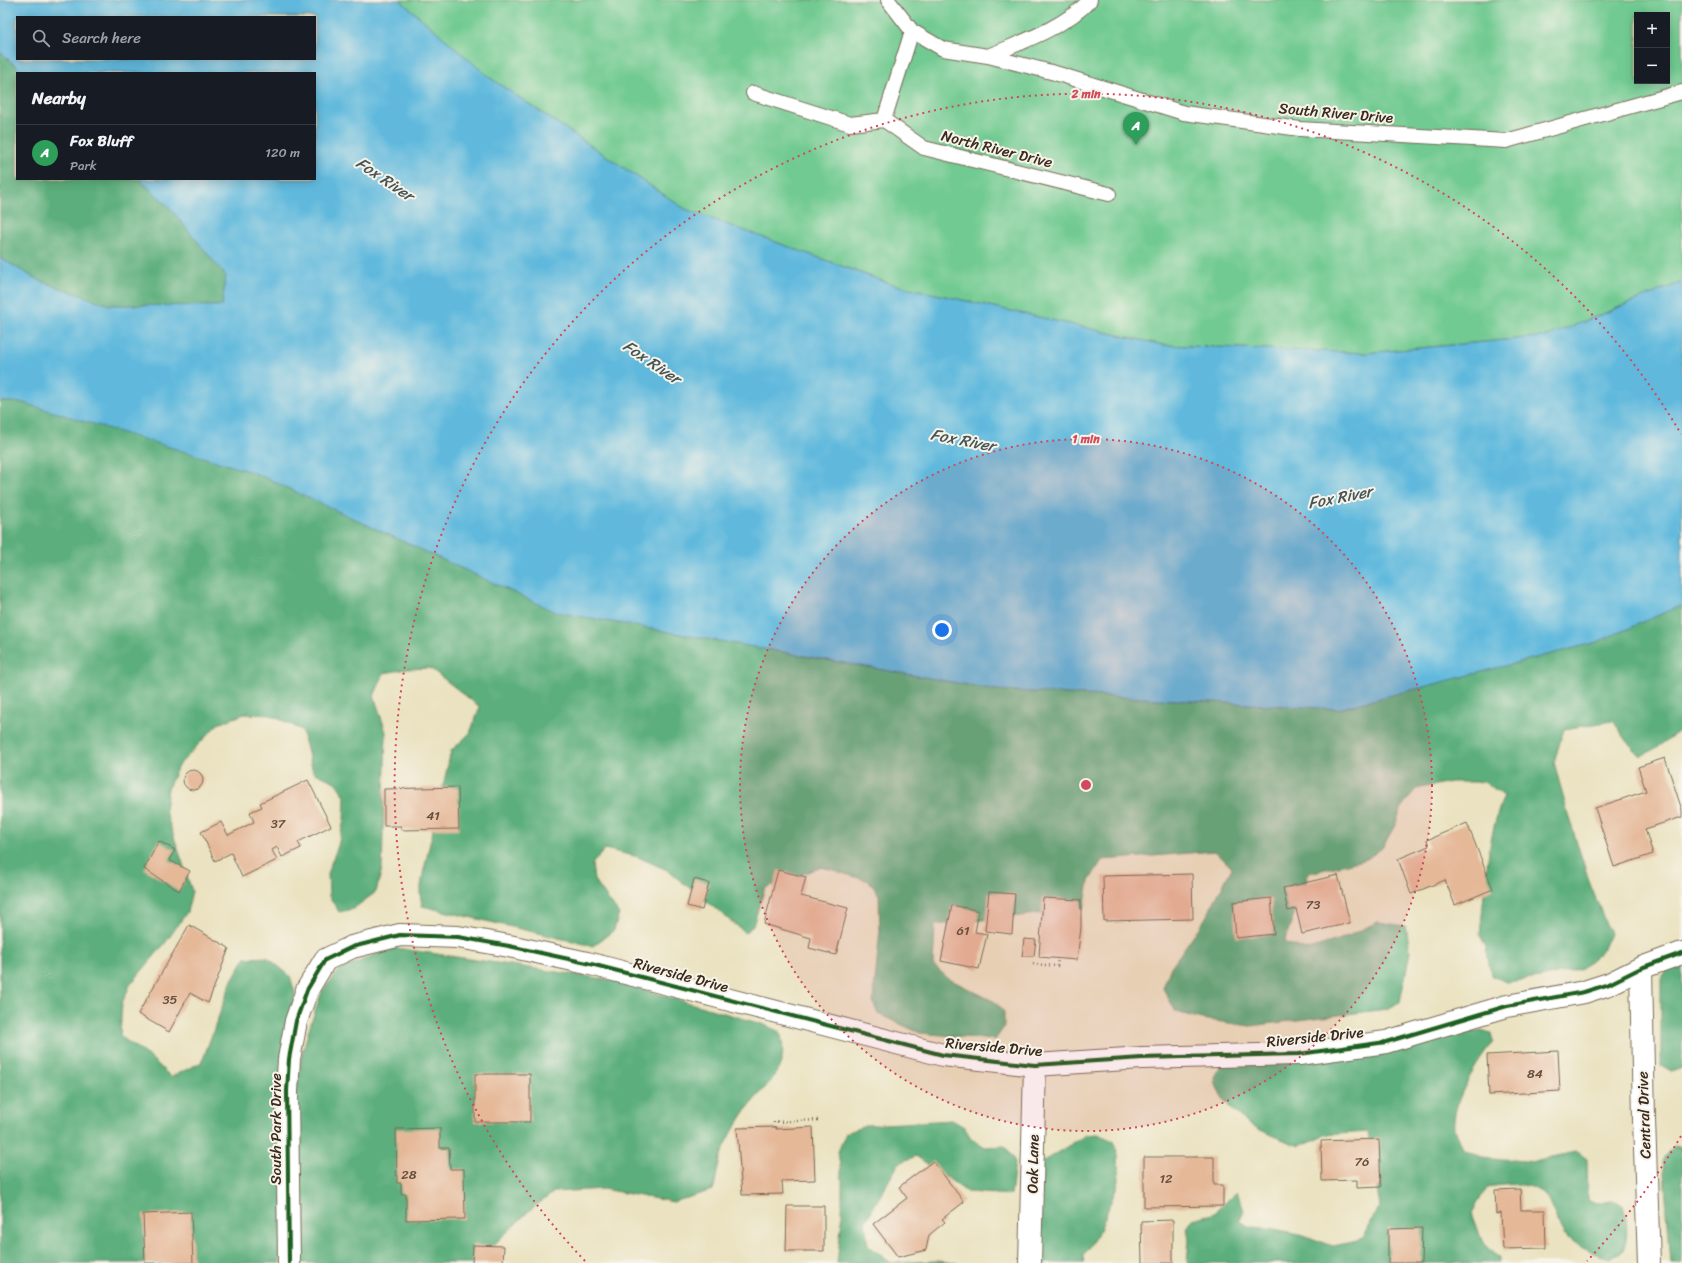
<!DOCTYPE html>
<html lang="en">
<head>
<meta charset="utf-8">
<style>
	:root { --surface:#171b24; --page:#242831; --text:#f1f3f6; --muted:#9ea1a6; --line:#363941; --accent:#1a73e8 }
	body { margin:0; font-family:Sriracha,sans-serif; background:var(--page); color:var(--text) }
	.controls { position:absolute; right:12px; top:12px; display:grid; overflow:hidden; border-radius:0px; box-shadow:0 2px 10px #0003 }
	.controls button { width:36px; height:36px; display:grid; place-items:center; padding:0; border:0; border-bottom:1px solid var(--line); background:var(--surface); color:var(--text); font:20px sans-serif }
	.you { position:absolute; left:942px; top:630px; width:14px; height:14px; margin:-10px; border:3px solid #fff; border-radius:50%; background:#1a73e8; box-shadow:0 0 0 6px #1a73e833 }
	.badge { display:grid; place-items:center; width:26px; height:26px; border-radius:50%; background:var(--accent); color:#fff; font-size:13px; font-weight:700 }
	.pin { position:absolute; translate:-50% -33px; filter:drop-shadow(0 1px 2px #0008) }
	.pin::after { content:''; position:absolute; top:21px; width:14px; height:12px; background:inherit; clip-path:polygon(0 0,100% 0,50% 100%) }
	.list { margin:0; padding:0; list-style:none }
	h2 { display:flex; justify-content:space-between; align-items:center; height:52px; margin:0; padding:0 16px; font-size:17px }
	h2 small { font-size:13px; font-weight:400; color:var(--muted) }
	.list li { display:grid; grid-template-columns:26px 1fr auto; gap:12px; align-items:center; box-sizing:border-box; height:56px; padding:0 16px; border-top:1px solid var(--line) }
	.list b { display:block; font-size:15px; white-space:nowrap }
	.list p { margin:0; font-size:13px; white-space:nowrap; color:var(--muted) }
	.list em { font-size:13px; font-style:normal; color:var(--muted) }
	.icon { flex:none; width:22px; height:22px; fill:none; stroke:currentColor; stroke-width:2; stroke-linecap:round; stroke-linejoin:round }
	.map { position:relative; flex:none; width:1682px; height:1263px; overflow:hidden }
	.search { position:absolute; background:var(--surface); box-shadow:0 2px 10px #0003; left:16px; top:16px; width:300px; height:44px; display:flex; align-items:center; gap:10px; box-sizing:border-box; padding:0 14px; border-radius:0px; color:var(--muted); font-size:15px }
	.panel { position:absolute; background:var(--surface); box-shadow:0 2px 10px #0003; left:16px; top:72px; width:300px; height:108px; border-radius:0px }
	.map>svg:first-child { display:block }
</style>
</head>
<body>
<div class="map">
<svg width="1682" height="1263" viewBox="0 0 1682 1263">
	<rect width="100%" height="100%" fill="#f7f3e8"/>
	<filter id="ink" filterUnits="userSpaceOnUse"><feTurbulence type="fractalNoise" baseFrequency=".025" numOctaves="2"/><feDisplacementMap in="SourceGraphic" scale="8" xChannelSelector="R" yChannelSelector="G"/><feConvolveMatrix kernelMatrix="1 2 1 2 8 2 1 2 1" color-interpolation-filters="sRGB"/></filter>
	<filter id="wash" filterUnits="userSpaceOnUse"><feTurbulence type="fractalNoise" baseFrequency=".012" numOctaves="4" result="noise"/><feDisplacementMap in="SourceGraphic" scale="16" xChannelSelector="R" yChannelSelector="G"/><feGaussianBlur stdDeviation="0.9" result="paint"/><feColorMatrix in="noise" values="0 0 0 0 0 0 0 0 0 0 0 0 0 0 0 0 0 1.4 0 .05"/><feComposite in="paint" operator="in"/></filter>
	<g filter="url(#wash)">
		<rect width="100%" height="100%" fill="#eae2c0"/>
		<path fill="#71ca91" stroke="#567a58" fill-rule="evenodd" d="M400,0h1282v282l-134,54 -182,17 -203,-8 -272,-61 -206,-75 -195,-131zM1637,15h30v66h-30z"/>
		<path fill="#5cae7b" stroke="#4c6c4c" d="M0,52l24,21h-7v106h122l29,27 58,70 -4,30 -113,-1 -69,-24 -40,-23z
			M0,401l24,1 231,71 301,139 441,78 341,19 259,-67 85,-37v124l-26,19 -15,8 -11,-11 -17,-24 -49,8 -10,33 13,49 23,73 20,50 -9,18 -19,16 -42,10 -34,4 -15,-7 -5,-28 -6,-12c5,-45 6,-96 24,-139l-19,-14h-35l-34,7 -13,16 -9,22 -12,21 -15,11 -58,14 -25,69 22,8 35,-11 37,-17 28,4 4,26 -10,50 -13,7 -137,17 -48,-7 -26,-7 -13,-24 8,-21 34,-48 27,-51 -17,-17 -113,9 -13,21 -5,28 -149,16 -2,40 16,14 46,23 9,10v15l-9,13 -75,-7 -42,-19 -5,-12 7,-72 -1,-35 -10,-14 -47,-14 -57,21 -12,37 -7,8 -79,-63 -29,-13 -33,-8 -13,15 2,16 25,34 -5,16 -21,16 -171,-40 -2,-13 3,-19 28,-123 19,-18 10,-26 -50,-39 -23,1 -23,4 -10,23 12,36 -4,137 -6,23 -23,17 -14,3 -10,-16 -1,-25 10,-25 6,-26 1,-24 -10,-14 -22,-10 -11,-42 -31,-15 -27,-1 -26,10 -40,42 -10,22 -3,22 27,81 -5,21 -21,30 -36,43 -8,18 -2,33 31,22 20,19 31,-15 30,-82 13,-22 22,-1 23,19 5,17 -15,270h-280z
			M396,948l215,32 154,45 15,7c11,38 -13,50 -33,77 -8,11 -17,26 -23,39 -6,12 -7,29 -11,42l-40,12 -70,-13 -49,3 -24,18 -55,53h-176l-4,-166 7,-43 7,-25 13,-38 18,-21 29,-13z
			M1682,963v105l-11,4 -10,-6v-87l6,-9z
			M1481,1030l10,3 2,9c-16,21 -41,58 -39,86 1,6 6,14 8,20l20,9 52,5 17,-5 26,-5 10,7 1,41 9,4 15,-3 11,4c4,16 6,30 0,46l-13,7c-14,-4 -31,-10 -42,-20 -8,-7 -10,-18 -14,-27 -11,-31 -40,-28 -67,-24l-15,26 10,28 17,17v5h-312l2,-24 -2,-11 6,-9 20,-5 24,-22 7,18 -4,11 10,6 18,1 32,6 33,12 20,-4 12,-6 4,-14 11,-15 -12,-75 -44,3 -24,11c-30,-10 -67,-25 -81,-55 -3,-5 -5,-12 -3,-18 1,-3 5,-7 7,-9l141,-9z
			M952,1120l12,7 7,11 14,9 20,-1 10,16 -4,33 -44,-3 -51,-36 -17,7 -34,59 3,23 23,18 45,-2 21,2h-120l5,-43v-40l-4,-28 8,-19 22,-8z
			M1098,1134l15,7 5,14 1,26 -19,49 -17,26 1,7h-45l3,-101 44,-27z
			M1674,1146l8,2v115h-11l-8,-103z"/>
		<path fill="#60b9dd" stroke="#4e727e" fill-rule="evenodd" d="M0,0h400l90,78 195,131 206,75 272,61 203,8 182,-17 134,-54v323l-85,37 -259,67 -341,-19 -441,-78 -301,-139 -231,-70 -24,-2v-143l40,23 69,24 113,1 4,-30 -58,-70 -29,-27h176v-106h-291l-24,-21zM17,17h298v42h-298z"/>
		<g id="blocks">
			<path fill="#e5b898" d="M1665,758l17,52v7l-37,12 8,25 -39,13 -19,-59 51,-17 -8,-24z
				M183 780a10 10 0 1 1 20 0a10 10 0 1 1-20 0Z
				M308,780l23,46 -33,16 3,6 -19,9 -5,-10 -5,3 5,10 -35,17 -11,-24 -16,8 -14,-29 20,-10 7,13 26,-13 -4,-10 12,-5 -2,-4z
				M458,787l1,42 -58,1v-4h-17v-37z
				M1467,823l26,66 -38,16 -10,-25 -34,14 -13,-35 31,-13 -2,-6z
				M159,841l16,9 -6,10 21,11 -11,20 -35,-22z
				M778,870l28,7 -5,19 47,12 -12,47 -27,-7 2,-10 -47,-14z
				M1192,874l1,45 -89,2 -1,-45z
				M1338,875l12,48 -48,11 -6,-25 -8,2 -5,-23z
				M694,879l15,4 -7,27 -15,-4z
				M989,892l26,2 -3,40 -27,-3z
				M1043,898l38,2v27l-4,33 -38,-3z
				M1271,898l3,36 -38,4 -3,-36z
				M952,905l27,6 -4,21 12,2 -8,35 -38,-8z
				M189,925l40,23 -21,55 -18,-10 -21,39 -31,-18z
				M1024,939l12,1 -2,16h-12z
				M1558,1051l2,40 -71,4 -2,-40z
				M475,1074h55v48h-55z
				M776,1127v2l37,-2 2,53 -33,1 1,13 -41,1 -5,-67z
				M440,1128v20h9l1,21h14l1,50 -59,1v-26h-5v-11h-4l-1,-54z
				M1379,1139l2,48 -24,1v-8l-35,1 -1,-40z
				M1144,1157h70v28h9v21l-79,1z
				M933,1161l31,41 -22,17 3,3 -16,13 -3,15 -28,7 -25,-33 34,-26 -8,-11z
				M1520,1189l1,21h24l1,38 -43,1 -2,-36 -5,1 -1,-24z
				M787,1206h37v45h-38z
				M191,1212l2,51h-48l-2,-49z
				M1173,1220v43h-31l-1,-42z
				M1422,1228l-1,35h-33v-34z
				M473,1245l31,1 -1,17h-31z"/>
		</g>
	</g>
	<g filter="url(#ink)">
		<use href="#blocks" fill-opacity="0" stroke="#786a57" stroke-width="1"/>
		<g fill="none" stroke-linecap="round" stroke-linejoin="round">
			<defs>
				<path id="lane" d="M888,0l24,31 31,18 45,7 67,17 129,40 116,16 206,12 176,-49
					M988,56c32,-13 79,-30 102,-56
					M753,93l97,31 34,-4 28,-89
					M884,120l40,28 185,46"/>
				<path id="street" d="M1641,968l3,152 5,143
					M289,1263l-2,-172 2,-32 7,-38 11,-31 18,-30 27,-13 48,-12 58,2 51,9 78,17 356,92 92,10 107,-7 157,-4 87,-12 121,-36 77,-14 25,-8 32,-16 41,-15
					M1030,1263l5,-198"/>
			</defs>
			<use href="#lane" stroke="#786a57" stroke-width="16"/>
			<use href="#street" stroke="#786a57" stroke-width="24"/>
			<path stroke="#786a57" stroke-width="2.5" stroke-dasharray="1 3" stroke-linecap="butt" d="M1033,964l24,2 1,-8
				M774,1127v-5l44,-2"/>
			<use href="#lane" stroke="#fff" stroke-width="14"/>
			<use href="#street" stroke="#fff" stroke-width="22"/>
			<defs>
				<path id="cycleway" d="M289,1263l-2,-172 2,-32 7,-38 11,-31 18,-30 27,-13 48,-12 58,2 51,9 78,17 356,92 92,10 107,-7 157,-4 87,-12 121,-36 77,-14 25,-8 32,-16 41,-15"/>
			</defs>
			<use href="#cycleway" stroke="#f7f3e8" stroke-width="6"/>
			<use href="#cycleway" stroke="#1b5e20" stroke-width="4"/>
		</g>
	</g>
	<circle cx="1086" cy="785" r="346" fill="#d1495b" fill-opacity=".12"/>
	<g fill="none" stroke="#d1495b" stroke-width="2" stroke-dasharray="2 4">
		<circle cx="1086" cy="785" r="346"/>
		<path d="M1681 1136A691 691 0 0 1 1587 1261M585 1261A691 691 0 1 1 1681 434"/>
	</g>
	<g text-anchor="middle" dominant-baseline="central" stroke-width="4" stroke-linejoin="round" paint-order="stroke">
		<g font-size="13" fill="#664e3c">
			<text x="433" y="815">41</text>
			<text x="278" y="823">37</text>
			<text x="1313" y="904">73</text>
			<text x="963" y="930">61</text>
			<text x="170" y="999">35</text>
			<text x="1535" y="1073">84</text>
			<text x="1362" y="1161">76</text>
			<text x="409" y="1174">28</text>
			<text x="1166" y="1178">12</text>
		</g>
		<g font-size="15" fill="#3b2a1e" stroke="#f7f3e8">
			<text transform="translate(1336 113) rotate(5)">South River Drive</text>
			<text transform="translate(997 149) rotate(14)">North River Drive</text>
			<text transform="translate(681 975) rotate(15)">Riverside Drive</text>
			<text transform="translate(1315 1037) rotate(-6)">Riverside Drive</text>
			<text transform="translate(994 1047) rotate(5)">Riverside Drive</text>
			<text transform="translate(1644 1115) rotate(-92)">Central Drive</text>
			<text transform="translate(276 1129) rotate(-90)">South Park Drive</text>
			<text transform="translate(1033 1164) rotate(-89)">Oak Lane</text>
		</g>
		<g font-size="16" font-style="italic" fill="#465557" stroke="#f7f3e8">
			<text transform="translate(385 179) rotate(34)">Fox River</text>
			<text transform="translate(652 362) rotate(34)">Fox River</text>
			<text transform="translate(963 440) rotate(11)">Fox River</text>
			<text transform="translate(1340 497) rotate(-11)">Fox River</text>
		</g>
	</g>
	<circle cx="1086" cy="785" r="6" fill="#d1495b" stroke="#f7f3e8" stroke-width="2"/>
	<g font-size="12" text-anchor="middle" font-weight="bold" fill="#d1495b" stroke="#f7f3e8" stroke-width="4" stroke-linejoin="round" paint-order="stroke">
		<text x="1086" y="98">2 min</text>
		<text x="1086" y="443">1 min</text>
	</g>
</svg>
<div class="controls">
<button>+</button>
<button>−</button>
</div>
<div class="you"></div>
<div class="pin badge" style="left:1136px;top:145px;background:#2e9e5b">A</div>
<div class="search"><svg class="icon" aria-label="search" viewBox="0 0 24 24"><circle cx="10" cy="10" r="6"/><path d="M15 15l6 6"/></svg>Search here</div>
<section class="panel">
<h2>Nearby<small></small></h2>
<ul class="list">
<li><span class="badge" style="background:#2e9e5b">A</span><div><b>Fox Bluff</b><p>Park</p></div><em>120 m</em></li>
</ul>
</section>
</div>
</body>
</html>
